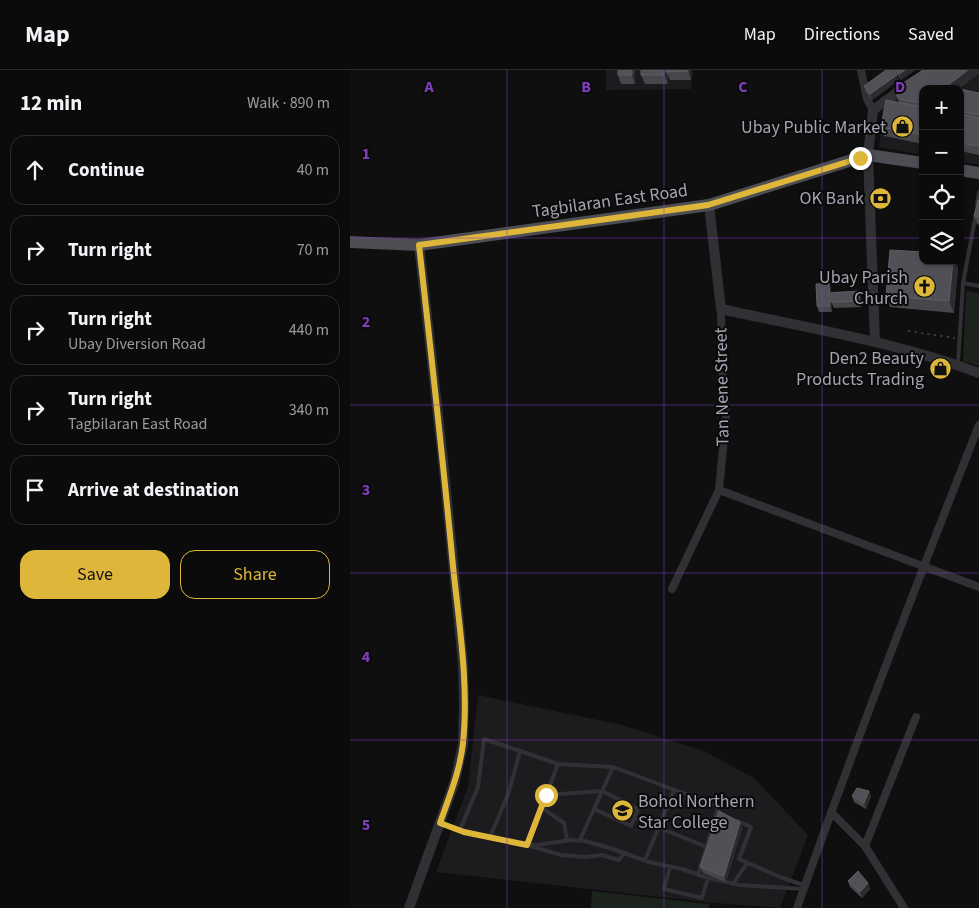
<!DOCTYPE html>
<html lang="en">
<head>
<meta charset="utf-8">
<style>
	:root { --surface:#0b0b0c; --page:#141415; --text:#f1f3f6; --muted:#9a9b9d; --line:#2b2b2d; --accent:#deb73a }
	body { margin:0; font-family:"Source Sans 3",sans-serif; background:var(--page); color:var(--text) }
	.controls { position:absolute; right:15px; top:15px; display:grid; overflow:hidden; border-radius:10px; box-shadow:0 1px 4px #0004 }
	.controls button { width:45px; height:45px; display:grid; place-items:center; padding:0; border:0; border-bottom:1px solid var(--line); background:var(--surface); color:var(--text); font:25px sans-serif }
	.stop { position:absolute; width:15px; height:15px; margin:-11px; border:4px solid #deb73a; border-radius:50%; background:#fff }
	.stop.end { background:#deb73a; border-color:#fff; box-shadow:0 1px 5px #0008 }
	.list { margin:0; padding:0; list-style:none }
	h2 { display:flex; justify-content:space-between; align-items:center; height:65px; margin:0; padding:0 20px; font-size:21px }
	h2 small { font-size:16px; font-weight:400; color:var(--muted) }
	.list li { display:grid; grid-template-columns:32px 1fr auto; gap:15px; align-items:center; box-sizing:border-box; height:70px; margin:0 10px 10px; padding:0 10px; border:1px solid var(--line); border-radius:15px }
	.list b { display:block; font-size:19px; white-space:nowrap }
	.list p { margin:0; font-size:16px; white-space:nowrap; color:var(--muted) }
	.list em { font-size:16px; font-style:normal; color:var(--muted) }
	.actions { display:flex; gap:10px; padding:15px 20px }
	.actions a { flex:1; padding:11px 0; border:1px solid var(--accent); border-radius:15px; text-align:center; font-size:18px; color:var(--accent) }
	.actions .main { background:var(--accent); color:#111 }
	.icon { flex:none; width:28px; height:28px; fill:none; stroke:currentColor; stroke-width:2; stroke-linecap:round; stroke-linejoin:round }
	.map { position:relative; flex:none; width:629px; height:838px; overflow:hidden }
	header { display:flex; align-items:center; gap:30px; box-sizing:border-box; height:70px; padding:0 25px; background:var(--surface); border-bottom:1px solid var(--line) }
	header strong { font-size:24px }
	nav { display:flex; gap:28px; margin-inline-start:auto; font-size:18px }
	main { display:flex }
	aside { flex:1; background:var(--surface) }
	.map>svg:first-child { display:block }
</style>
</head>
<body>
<header>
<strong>Map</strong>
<nav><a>Map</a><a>Directions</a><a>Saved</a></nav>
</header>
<main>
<aside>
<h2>12 min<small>Walk · 890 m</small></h2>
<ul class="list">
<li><svg class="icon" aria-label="ahead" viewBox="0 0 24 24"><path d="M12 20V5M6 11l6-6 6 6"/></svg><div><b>Continue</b></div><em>40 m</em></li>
<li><svg class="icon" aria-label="right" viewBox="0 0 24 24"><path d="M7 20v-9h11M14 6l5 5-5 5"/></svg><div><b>Turn right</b></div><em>70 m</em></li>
<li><svg class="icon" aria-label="right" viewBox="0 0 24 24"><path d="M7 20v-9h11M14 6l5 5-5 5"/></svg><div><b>Turn right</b><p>Ubay Diversion Road</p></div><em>440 m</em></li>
<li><svg class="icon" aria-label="right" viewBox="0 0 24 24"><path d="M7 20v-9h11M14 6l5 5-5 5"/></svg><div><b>Turn right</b><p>Tagbilaran East Road</p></div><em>340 m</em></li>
<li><svg class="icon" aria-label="arrive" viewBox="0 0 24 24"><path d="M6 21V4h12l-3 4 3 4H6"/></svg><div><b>Arrive at destination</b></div></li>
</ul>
<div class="actions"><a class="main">Save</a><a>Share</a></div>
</aside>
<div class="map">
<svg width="629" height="838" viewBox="0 0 629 838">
	<rect width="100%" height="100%" fill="#0f0f10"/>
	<path fill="#1c1b1d" d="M256,0h87l-2,19 -85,1z
		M629,0v95l-19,-3v-73h-37v66l-44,-8 4,-40 13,-12z
		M128,625l144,30 82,26 50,27 54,57 -28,73 -65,-5 -279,-31 32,-85z"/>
	<path fill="#1c231d" d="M616,221l13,2v73l-16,-5z
		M242,821l117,13v4h-118z"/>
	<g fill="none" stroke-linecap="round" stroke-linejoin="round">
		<path stroke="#37383c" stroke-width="2" stroke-dasharray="2.5 4" stroke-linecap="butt" d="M558,261l47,7"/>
		<path stroke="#313135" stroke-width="4" d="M627,135l2,-13
			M626,144l-13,69 16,3
			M608,293l5,-80
			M263,697l-55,-3 -31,81 34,10 24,2 17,-2 17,5 5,-7
			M196,725l56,-4 36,18 -7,17 -37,-17
			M191,737l23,16 3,17
			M285,748l72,29
			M388,751l13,6 -12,32 41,18 26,9
			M92,754l22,8 58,13h15l34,-5 14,1 28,8 36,13 33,7 26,9 32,7 64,4
			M110,760l18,-43 6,-48 36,12
			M140,767l19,-45 11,-41 38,13
			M230,770l33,-73 105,39 -1,6
			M295,790l29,-70
			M320,797l-6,22 38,9 6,-20
			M348,805l19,-63 5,2
			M383,814l14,-21"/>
		<path stroke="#313135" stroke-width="8" d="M511,0l6,29 6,11
			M369,420l260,97
			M322,519l47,-99 7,-73 -4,-52 -1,-56
			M481,742l34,34 39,62
			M515,776l51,-129
			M447,838c57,-162 119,-323 182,-483"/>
		<path stroke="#313135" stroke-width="10" d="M359,135l12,104c86,19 175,33 258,64
			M525,272l-7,-187 5,-45 33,-24
			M59,838l46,-127 8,-37 1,-41 -1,-39 -20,-204 -24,-215"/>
		<path stroke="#4d4e54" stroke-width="12" d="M610,100l19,3
			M0,172l69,3 290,-40 159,-50 55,8"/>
	</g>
	<path fill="#46464b" d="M291,0h50v10h-21l-2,-5v9h-23l-4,-9z
		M544,0h21l-14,10z
		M629,0v3l-21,16h-35v55l-39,-8 -3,-9 18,-25 -5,-13z
		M285,2v12h-14l-3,-9z
		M549,10l-27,20 -6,-8 -2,-6z
		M610,19l19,4v62l-19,-4z
		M629,130v25l-2,-1 -3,-8z
		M608,197l-4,46 -64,-6 -4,-11z
		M479,213l2,6v3l28,-1 2,6v10l-27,1 -3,-6 1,10h-13l-2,-6z
		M519,721l2,6 -5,12 -12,-7 -2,-6z
		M390,752l2,6 -16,54 -23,-9 -3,-6z
		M498,811l20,2 2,6 -8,9 -12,-11z"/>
	<path fill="#2c2c2f" d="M282,0h3v14l-3,-9z
		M314,0h4l-2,2 2,3v9l-4,-9z
		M338,0h3v10l-3,-9z
		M555,0h10l-14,10 -2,-6z
		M618,0h11v3l-21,16h-15z
		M547,5l2,5 -27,20 -2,-6z
		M603,191h3l2,6 -4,46 -5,-12z
		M479,213l2,6 1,23 -2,-6z
		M509,221l2,6v10l-2,-6z
		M519,721l2,6 -5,12 -2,-6z
		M390,752l2,6 -16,54 -2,-6z
		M518,813l2,6 -8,9 -2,-6z"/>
	<path fill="#505056" stroke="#5d5e64" d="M268,0h14v5h-14z
		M291,0h23v5h-23z
		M316,0h22v1l-22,1z
		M536,0h8l3,5 -27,19 -6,-8z
		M546,0h9l-6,4z
		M573,0h45l-25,19h-20v14l-24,-4 -5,-10z
		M599,17l9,2h-10z
		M610,19l19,4v22l-19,-4z
		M536,30l37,7v28l-42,-8z
		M610,44l19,4v28l-19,-3z
		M628,130h1v17l-5,-1z
		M540,180l33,2v9h30l-4,40 -63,-5z
		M479,213l1,23h-13l-1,-22z
		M509,221v10l-28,1v-9z
		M507,718l12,3 -5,12 -12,-7z
		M369,741l21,11 -16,54 -24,-9z
		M508,801l10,12 -8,9 -12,-11z"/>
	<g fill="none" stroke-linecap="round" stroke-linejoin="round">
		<path stroke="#deb73a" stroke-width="6" d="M196,725l-19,50 -63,-13 -24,-9c9,-26 20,-52 23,-80 6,-58 -4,-119 -10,-177 -10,-107 -22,-214 -34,-321l289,-40 152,-47"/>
	</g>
	<path fill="none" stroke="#813ebd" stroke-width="1" stroke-opacity="0.55" d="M157,0v838M314,0v838M472,0v838M0,168h573M610,168h19M0,335h629M0,503h629M0,670h629"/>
	<defs>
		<symbol id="shop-disc" viewBox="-11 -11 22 22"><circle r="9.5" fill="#deb73a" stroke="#0a0a0b"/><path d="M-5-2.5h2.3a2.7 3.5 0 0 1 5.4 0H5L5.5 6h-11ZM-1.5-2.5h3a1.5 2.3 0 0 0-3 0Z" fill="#111"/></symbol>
		<symbol id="bank-disc" viewBox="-11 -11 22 22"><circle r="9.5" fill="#deb73a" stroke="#0a0a0b"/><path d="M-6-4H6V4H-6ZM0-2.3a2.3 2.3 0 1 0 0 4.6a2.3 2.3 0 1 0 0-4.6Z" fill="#111"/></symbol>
		<symbol id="church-disc" viewBox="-11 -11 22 22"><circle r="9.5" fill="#deb73a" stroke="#0a0a0b"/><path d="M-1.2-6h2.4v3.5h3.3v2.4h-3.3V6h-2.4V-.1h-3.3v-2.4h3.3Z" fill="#111"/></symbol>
		<symbol id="university-disc" viewBox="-11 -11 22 22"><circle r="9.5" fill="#deb73a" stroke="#0a0a0b"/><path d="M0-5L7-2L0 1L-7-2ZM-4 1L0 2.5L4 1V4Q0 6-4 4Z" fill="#111"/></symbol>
	</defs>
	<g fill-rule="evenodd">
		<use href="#shop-disc" x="540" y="44" width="25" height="25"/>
		<use href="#bank-disc" x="518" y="116" width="25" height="25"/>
		<use href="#church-disc" x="562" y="204" width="25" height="25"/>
		<use href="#shop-disc" x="578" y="286" width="25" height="25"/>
		<use href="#university-disc" x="260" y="728" width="25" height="25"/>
	</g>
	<g text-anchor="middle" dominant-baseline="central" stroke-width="4" stroke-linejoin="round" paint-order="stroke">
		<g font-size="18" fill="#a2a5b0" stroke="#0a0a0b" text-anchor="end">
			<text x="536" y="57">Ubay Public Market</text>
			<text x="514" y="128">OK Bank</text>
			<text x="558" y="207">Ubay Parish<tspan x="558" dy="21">Church</tspan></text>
			<text x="574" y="288">Den2 Beauty<tspan x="574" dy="21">Products Trading</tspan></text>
			<text x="288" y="731" text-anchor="start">Bohol Northern<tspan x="288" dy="21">Star College</tspan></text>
		</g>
		<g font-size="18" fill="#a2a5b0" stroke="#0a0a0b">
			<text transform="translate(260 131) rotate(-8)">Tagbilaran East Road</text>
			<text transform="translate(372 317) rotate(-91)">Tan Nene Street</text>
		</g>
	</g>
	<g font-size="16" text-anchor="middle" font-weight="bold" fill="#813ebd" stroke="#0a0a0b" stroke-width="4" stroke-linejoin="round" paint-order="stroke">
		<text x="79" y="22">A</text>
		<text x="236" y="22">B</text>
		<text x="393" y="22">C</text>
		<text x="550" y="22">D</text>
		<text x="16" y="89">1</text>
		<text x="16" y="257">2</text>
		<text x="16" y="425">3</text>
		<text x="16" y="592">4</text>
		<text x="16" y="760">5</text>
	</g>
</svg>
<div class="controls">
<button>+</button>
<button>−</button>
<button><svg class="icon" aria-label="locate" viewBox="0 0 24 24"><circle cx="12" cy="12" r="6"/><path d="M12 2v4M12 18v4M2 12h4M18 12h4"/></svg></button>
<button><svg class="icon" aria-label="layers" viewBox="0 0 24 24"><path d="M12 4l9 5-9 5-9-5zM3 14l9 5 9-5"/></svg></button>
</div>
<div class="stop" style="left:196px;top:725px"></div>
<div class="stop end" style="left:510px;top:88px"></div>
</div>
</main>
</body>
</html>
